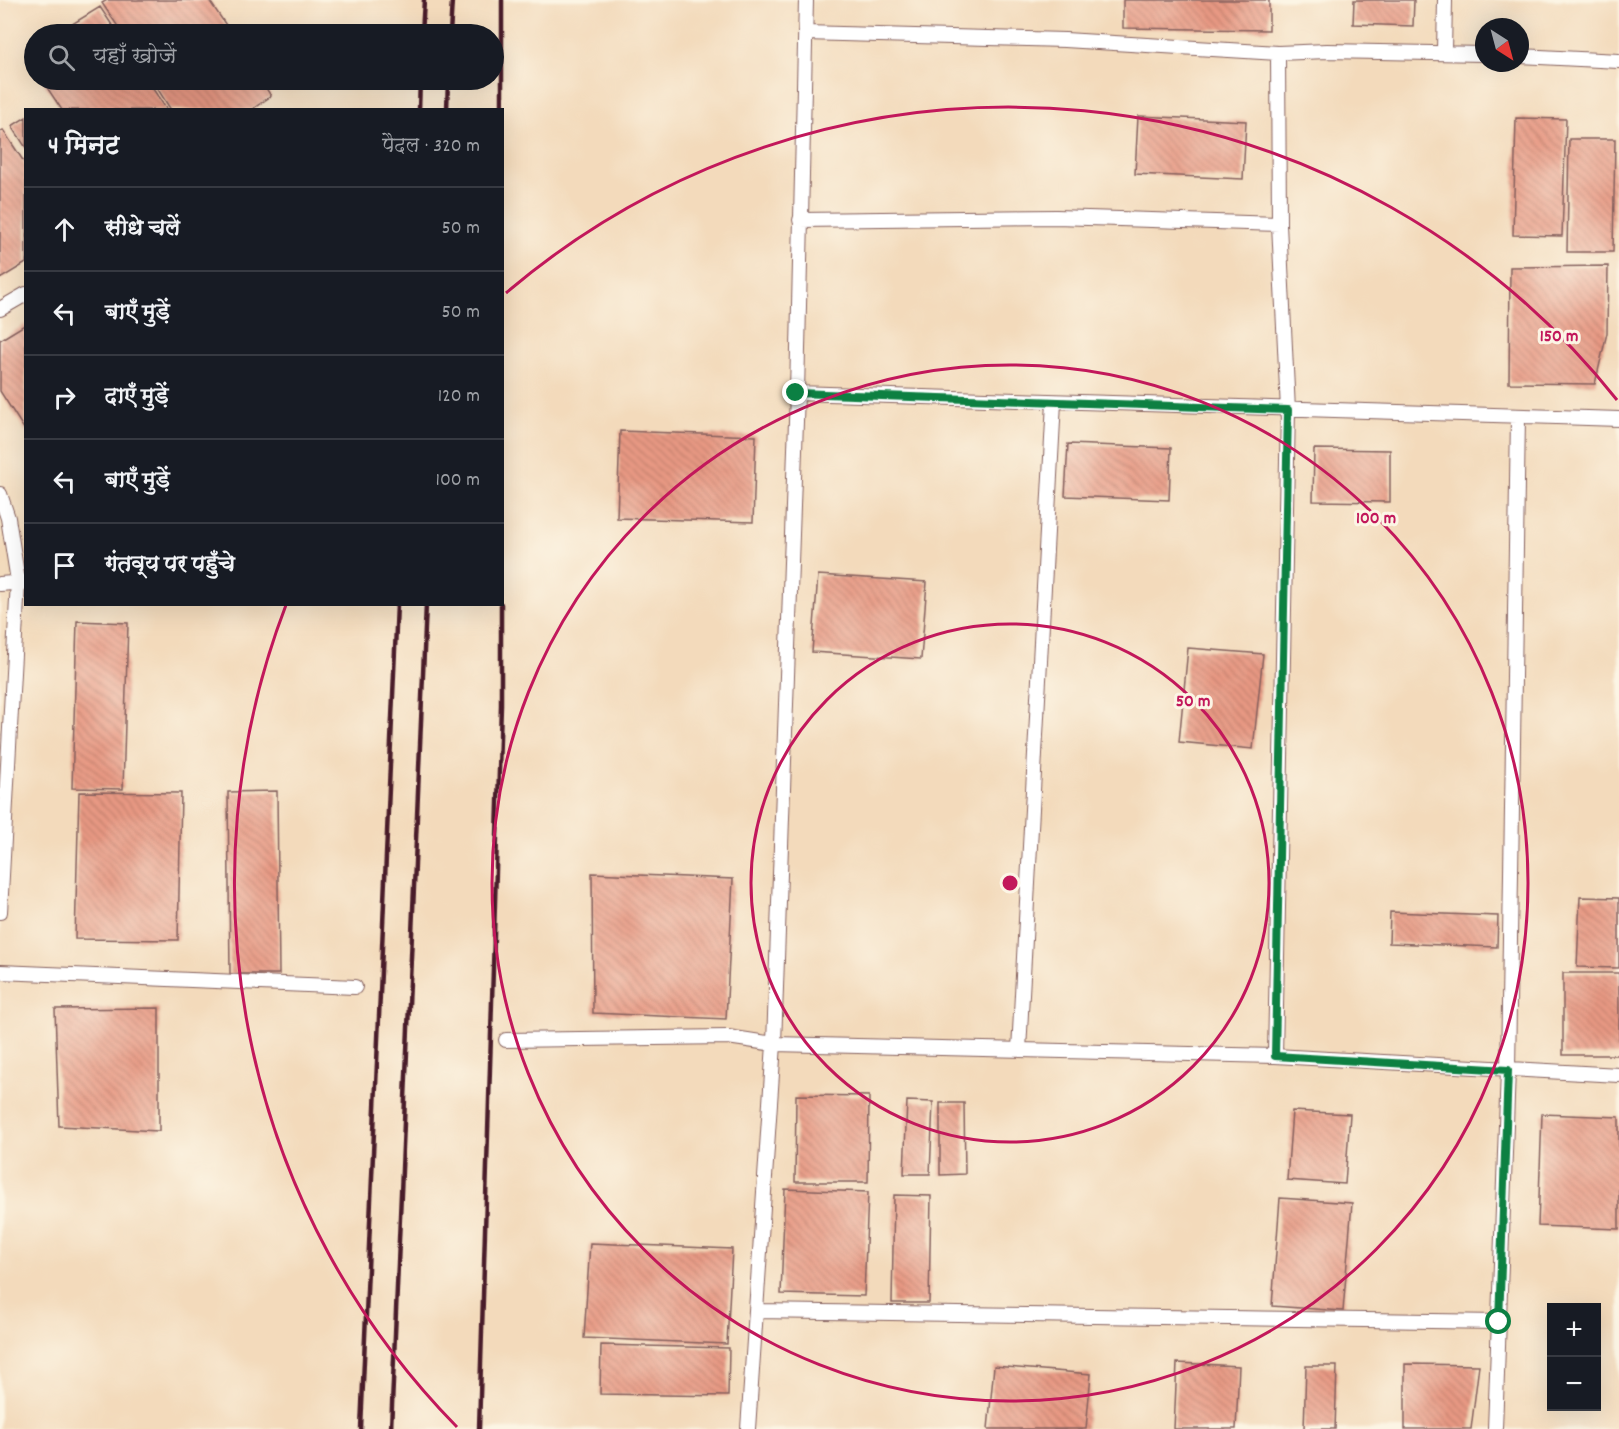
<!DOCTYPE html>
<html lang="hi">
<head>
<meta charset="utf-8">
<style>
	:root { --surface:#171b24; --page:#20242c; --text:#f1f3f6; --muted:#9ea1a6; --line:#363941 }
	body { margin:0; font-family:Dekko,"Playpen Sans Deva",sans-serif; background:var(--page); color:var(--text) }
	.controls { position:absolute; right:18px; bottom:18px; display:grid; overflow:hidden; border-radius:0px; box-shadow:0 6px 24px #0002 }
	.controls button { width:54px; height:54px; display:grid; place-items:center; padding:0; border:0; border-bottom:2px solid var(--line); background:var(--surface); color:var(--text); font:30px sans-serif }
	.compass { position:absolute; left:1475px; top:18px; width:54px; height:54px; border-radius:50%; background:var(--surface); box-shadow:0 6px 24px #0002; rotate:144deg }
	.stop { position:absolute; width:18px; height:18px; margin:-14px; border:4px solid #0b8043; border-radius:50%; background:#fff }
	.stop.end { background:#0b8043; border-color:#fff; box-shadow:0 2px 6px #0008 }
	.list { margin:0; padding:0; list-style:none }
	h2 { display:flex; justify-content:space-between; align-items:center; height:78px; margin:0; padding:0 24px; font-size:26px }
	h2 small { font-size:20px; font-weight:400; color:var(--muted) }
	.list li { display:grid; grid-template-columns:39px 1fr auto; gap:18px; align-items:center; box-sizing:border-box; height:84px; padding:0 24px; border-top:2px solid var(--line) }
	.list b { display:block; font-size:22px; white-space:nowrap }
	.list em { font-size:20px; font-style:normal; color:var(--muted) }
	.icon { flex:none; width:33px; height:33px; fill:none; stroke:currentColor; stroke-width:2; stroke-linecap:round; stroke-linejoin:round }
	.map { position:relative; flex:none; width:1619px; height:1429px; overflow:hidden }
	.search { position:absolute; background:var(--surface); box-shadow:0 6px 24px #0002; left:24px; top:24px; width:480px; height:66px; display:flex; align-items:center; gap:15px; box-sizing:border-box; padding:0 21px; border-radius:33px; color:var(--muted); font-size:22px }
	.panel { position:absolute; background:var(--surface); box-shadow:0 6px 24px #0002; left:24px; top:108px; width:480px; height:498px; border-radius:0px }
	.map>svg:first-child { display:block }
</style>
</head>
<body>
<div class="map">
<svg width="1619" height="1429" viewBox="0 0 1619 1429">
	<defs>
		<pattern id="building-back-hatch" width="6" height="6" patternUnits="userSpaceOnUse" patternTransform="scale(1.5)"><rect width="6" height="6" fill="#e89983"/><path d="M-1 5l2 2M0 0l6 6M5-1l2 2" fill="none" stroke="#be7c6b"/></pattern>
	</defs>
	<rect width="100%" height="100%" fill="#fcf5e5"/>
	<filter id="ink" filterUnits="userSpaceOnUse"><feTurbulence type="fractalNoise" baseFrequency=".0167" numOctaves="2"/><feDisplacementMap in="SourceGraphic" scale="12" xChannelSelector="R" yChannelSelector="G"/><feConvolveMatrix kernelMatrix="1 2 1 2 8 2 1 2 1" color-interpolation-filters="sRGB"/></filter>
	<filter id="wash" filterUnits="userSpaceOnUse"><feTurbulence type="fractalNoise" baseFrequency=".008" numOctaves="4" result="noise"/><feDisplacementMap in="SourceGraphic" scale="24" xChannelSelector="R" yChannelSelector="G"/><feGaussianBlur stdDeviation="1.35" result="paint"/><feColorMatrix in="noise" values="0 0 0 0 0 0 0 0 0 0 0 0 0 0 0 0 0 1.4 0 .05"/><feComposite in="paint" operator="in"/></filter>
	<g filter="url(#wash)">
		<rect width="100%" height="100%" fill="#f3dabb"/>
		<g id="blocks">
			<path fill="url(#building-back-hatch)" d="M107,0h102l23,34h-109l-21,-31z
				M1123,0h146v30l-146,-2z
				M1354,0h60l-1,26 -60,-2z
				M100,7l18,27h-62z
				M42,80h105l20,30h-105z
				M152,80h109l10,16 -20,14h-80z
				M1138,116l108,5 -3,58 -108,-5z
				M26,117v31l-14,-22z
				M1516,118l50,1 -4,117 -49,-1z
				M3,130l23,35v98l-26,16v-147z
				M1569,139h46l-2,113h-46z
				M1608,266l-1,67 -12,51 -86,-1 1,-116z
				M26,324v108l-26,-41v-51z
				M620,431l136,5 -3,86 -136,-4z
				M1068,444l103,4 -2,52 -104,-4z
				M1314,449l76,1v52l-77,-1z
				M818,575l109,7 -6,77 -109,-7z
				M77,621l51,2 -5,166 -51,-1z
				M1188,648l75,6 -10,95 -74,-7z
				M277,791l2,183h-49l-2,-182z
				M79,792l102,1 -3,147 -103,-1z
				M592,873l141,6 -7,140 -133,-6z
				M1580,897l39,1v70l-42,-1z
				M1390,912l108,4 -1,31 -108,-4z
				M1563,973h56v82h-56z
				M159,1008v123l-100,-5 -4,-117z
				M796,1095l73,1 -1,86h-73z
				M907,1101l26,1 -3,72h-26z
				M940,1103h24l1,71 -25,1z
				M1292,1111l58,3 -5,70 -58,-4z
				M1542,1114l77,3v112l-81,-3z
				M785,1189l83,3 -4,104 -83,-2z
				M894,1195l37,1 -2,107h-37z
				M1280,1198l72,5 -9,108 -71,-5z
				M590,1243l142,6 -5,95 -143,-6z
				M601,1345l128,3 -1,48 -128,-2z
				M1177,1363l62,3 -3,63h-62z
				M1405,1364l74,1 -8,64h-66z
				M994,1366l97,8 -5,55h-98z
				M1306,1366h31l-2,63h-31z"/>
		</g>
	</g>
	<g filter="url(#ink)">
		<use href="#blocks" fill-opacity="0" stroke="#85605d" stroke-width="1.5"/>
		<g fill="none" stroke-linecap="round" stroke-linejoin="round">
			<defs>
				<path id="lane" d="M805,33l260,7 213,13 49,-2 157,3
					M1444,52l1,-52
					M1520,56l99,5
					M800,220l256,-3 223,7
					M0,309l26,-15
					M797,393l822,26
					M0,494l8,24 10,63 -18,331
					M0,584l25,-2
					M0,972l355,15
					M506,1040l222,-3 46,7 501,12 344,19
					M1019,1050l35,-648
					M1275,1056l13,-646 -9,-186 -1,-171
					M757,1311l742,11
					M748,1429l26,-385 23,-651 9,-393
					M1495,1429l13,-359 10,-654"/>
			</defs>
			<use href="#lane" stroke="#85605d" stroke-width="16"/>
			<use href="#lane" stroke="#fff" stroke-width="14"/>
			<path stroke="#4a1f2b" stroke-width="4.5" d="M422,34l2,-34
				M450,34l2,-34
				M419,110l1,-30
				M447,110l1,-30
				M502,110v-110
				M361,1429l36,-825
				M391,1429l35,-825
				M479,1429l22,-724v-101"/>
		</g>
	</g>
	<g fill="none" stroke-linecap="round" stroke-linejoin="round" filter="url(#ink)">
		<path stroke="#0b8043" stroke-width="8" d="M796,393l492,17 -13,646 233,14 -9,252"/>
	</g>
	<g fill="none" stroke="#c2185b" stroke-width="3">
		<circle cx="1010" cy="883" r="259"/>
		<circle cx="1010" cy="883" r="518"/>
		<path d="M457 1427A776 776 0 0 1 286 605M506 293A776 776 0 0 1 1617 400"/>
	</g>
	<circle cx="1010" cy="883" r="9" fill="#c2185b" stroke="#fcf5e5" stroke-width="3"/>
	<g font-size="18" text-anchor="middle" font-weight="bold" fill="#c2185b" stroke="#fcf5e5" stroke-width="6" stroke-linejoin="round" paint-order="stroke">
		<text x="1559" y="341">150 m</text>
		<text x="1376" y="523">100 m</text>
		<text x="1193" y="706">50 m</text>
	</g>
</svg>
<div class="controls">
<button>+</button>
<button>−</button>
</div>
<svg class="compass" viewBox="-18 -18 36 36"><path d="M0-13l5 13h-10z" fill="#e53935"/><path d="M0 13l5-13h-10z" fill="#9ea1a6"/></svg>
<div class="stop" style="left:1499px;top:1322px"></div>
<div class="stop end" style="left:796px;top:393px"></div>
<div class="search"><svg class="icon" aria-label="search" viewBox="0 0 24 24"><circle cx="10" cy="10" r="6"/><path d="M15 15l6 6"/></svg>यहाँ खोजें</div>
<section class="panel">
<h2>4 मिनट<small>पैदल · 320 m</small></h2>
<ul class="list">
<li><svg class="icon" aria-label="ahead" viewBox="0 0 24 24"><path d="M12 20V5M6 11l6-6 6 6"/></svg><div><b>सीधे चलें</b></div><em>50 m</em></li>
<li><svg class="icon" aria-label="left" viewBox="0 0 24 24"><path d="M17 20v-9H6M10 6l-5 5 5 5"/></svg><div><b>बाएँ मुड़ें</b></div><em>50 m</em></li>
<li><svg class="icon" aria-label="right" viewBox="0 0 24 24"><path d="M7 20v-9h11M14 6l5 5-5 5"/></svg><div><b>दाएँ मुड़ें</b></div><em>120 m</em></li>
<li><svg class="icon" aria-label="left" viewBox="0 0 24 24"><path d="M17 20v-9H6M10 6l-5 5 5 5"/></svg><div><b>बाएँ मुड़ें</b></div><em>100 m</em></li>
<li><svg class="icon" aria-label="arrive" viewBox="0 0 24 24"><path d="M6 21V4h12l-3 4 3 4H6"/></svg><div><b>गंतव्य पर पहुँचे</b></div></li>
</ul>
</section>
</div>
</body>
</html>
